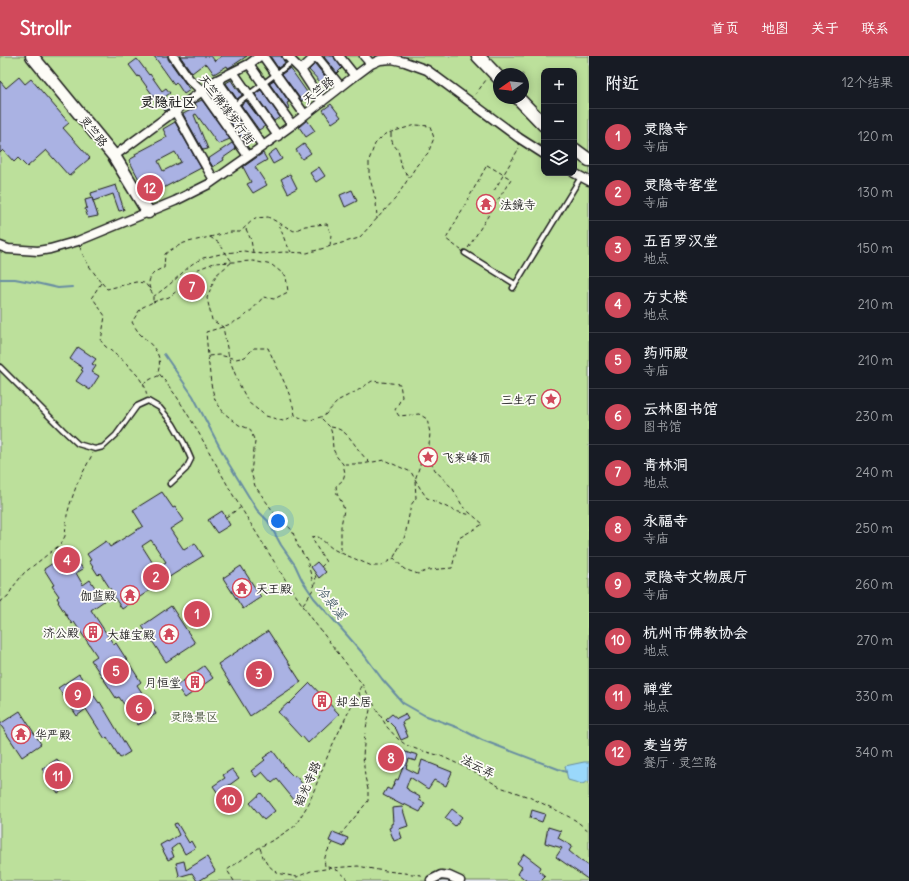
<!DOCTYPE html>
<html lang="zh">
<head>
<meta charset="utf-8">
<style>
	:root { --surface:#171b24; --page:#20242c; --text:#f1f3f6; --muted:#9ea1a6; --line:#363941; --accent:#d1495b }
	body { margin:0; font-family:Delius,"LXGW WenKai TC",sans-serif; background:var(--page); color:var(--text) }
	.controls { position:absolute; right:12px; top:12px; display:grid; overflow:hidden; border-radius:8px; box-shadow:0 2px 10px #0003 }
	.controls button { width:36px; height:36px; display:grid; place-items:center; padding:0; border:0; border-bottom:1px solid var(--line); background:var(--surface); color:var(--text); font:20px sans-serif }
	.compass { position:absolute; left:493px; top:12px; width:36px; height:36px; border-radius:50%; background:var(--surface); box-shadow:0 2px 10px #0003; rotate:255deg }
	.you { position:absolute; left:278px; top:465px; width:14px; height:14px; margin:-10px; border:3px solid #fff; border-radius:50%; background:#1a73e8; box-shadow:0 0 0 6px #1a73e833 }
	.badge { display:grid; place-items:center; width:26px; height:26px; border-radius:50%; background:var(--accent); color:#fff; font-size:13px; font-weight:700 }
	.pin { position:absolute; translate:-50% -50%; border:2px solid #fff; box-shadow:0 1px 4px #0006 }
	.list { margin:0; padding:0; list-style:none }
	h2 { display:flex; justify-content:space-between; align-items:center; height:52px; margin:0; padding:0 16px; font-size:17px }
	h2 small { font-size:13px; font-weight:400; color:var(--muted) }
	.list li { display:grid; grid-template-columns:26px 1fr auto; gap:12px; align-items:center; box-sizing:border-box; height:56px; padding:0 16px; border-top:1px solid var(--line) }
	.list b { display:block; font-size:15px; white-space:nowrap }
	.list p { margin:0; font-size:13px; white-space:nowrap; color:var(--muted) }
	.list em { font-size:13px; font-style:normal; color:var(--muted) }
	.icon { flex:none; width:22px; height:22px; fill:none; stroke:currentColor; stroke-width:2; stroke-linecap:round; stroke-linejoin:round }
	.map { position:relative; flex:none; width:589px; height:825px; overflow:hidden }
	header { display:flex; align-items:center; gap:24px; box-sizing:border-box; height:56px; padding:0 20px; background:var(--accent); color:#fff }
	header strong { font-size:19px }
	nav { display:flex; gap:22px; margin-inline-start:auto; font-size:14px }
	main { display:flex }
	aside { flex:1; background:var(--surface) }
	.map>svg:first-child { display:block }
</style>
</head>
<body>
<header>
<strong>Strollr</strong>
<nav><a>首页</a><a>地图</a><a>关于</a><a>联系</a></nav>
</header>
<main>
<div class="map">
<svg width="589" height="825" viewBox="0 0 589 825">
	<rect width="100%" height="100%" fill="#e4e6f1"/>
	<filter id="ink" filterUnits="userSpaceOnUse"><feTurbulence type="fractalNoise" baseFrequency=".025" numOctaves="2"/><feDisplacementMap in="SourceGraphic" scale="8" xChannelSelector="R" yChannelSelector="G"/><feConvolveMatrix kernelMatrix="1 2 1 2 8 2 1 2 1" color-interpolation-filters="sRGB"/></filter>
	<g filter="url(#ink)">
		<path fill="#bce09b" stroke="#6c7e5c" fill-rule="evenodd" d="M0,0h589v825h-589zM544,15h30v102h-30zM499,18h24v24h-24z"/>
		<path fill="#9ad8fb" stroke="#688da2" d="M584,706h5v19l-7,3 -14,-4 -3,-14z"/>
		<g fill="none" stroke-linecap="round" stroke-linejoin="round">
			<path stroke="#688da2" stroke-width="2" d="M0,223h15l21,4 22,5 14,-1
				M164,298l29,42 34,65 30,49 11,11 13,24 14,20 7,15 12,18 32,36 19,22 17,23 21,24 21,12 35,13 23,12 84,32"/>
		</g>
		<path fill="#aab2e3" stroke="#1c1c1c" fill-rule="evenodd" d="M154,0h14v3l22,31 -6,4 -8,-12 -2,2z
			M180,0h31l4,5 7,-5h25l-15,10 -4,2 -1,-2 -13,8 -7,-10 -1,1 -1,-2 -13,10z
			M270,0h11l4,7 -7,5z
			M325,0h9l1,3 7,9 -5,5 -13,-16z
			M137,3l12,16 1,-1 12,17 4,-3 4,5 -5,4 7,9 -7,5 -6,-9 -2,2 -5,-7h2l-15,-21 -1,1 -9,-12z
			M315,8l13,16 -5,5 -14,-15z
			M290,12l19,27 -7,6 -20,-27z
			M19,21l6,7 6,-5 38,44 -6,5 27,30 -21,18 -23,-26 -19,17 -9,-9 -4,4 -11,-12 -3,3v-72l6,7z
			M231,24l5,8h1l5,7 -5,4 -11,-16z
			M274,24l15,22 -2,1 2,5 -1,1 -19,-26z
			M217,33l11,17 -6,4 -11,-16z
			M261,34l19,27 -6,4 -19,-27z
			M202,44l28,39 -12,5 -22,-30 -2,1 14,34 -5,1 -20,-36 14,-7 -2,-4z
			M246,45l19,25 -6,4 -18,-25z
			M331,48l10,13 -9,6 -9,-13z
			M232,55l19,27 -6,4 -19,-26z
			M307,64l8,11 -9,6 -7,-10z
			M175,66l26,46 -49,26 -5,-9 -4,2 -14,-27 7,-4 -1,-2 32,-17 -4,-8zM175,96l6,10 -18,9 -5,-10z
			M232,87l4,6 -13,9 1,2 -11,7 -5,-8z
			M304,88l7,9 -9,6 -6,-9z
			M276,93l6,10 -9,5 -5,-9z
			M263,97l4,7 -12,7 12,18 -14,8 -6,-9 4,-2 -8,-15z
			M319,111l6,9 -9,6 -6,-9z
			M290,118l7,14 -9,5 -7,-14z
			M116,129l8,25 -5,1 -6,-17 -20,7 -2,-8z
			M352,134l5,11 -12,6 -5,-12z
			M92,142l6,18 -10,2 -3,-9 2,-1 -2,-8z
			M78,291l18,12 -4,5 4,2 -4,6 7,4 -9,14 -14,-9 7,-10 -2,-1 2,-2 -13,-9z
			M162,436l11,16 2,-1 9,13 -14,9 14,21 11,-7 8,13 -29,18 -52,35 -8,-12 1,-1 -15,-23 -2,2 -9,-14 2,-1 -4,-6 19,-13 4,6 33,-21 -10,-16zM151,484l15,22 -10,6 -14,-22z
			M222,455l8,14 -13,8 -9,-13z
			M71,495l12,18 -7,4 7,12 7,-5 14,21 -13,9 23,35 2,-2 25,39 -4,3 19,29 -18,11 -19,-28 -3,1 -25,-38 6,-4 -23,-34 -2,2 -14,-22 1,-1 -2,-3 2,-2 -7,-10 2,-1 -10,-16z
			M317,506l9,10 -7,6 -8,-11z
			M241,510l20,31 -18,12 -20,-31z
			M171,550l24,37 -29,19 -24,-36z
			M268,575l33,51 -51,34 -32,-52z
			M204,610l9,12 -28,20 -9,-12z
			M79,618l20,29 1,-1 30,50 -10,6 -13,-21 -2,2 -19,-30 -9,7 -19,-28z
			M310,627l29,31 -31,29 -6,-7 -1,1 -23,-25 10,-9 1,1z
			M20,655l21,33 -19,13 -22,-33z
			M392,658l5,4 8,-4 3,5 -6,3 6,15 -7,3 -5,-11 -10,-10z
			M273,695l14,19 7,7 2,-1 12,15 -13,10 -18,-22 -5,4 -10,-11 -6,5 -5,-6 14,-11 -2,-2z
			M403,695l8,3v-1l7,2 -2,6 -7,-2 -3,9 12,6 4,-14 30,12 -6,14 -12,-6 -6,9 -18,-12 -4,11 2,1v1l12,7 -1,3 6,3 -5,9 -16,-8v2l-21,-11 4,-7 4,2 5,-11 2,1 5,-13 -6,-2z
			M57,703l16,24 -15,10 -16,-24z
			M232,713l7,9 -11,8 12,16 -12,9 -11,-14 3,-1 -7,-10 12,-8 -2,-3z
			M261,737l14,18 -11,9 -14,-17z
			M402,751l6,19 -9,3 3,9 -8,3 -5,-13 2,-1v-3l2,-1 -1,-15z
			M452,753l10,8 -7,9 -10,-8z
			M532,754l13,4 -3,8 -12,-4z
			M177,767l12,20 2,-2 4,7 -10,6 -6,-11 -8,6 3,8 -6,3 -8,-15 7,-4 1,1 11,-7 -5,-11z
			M548,771l13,4 -3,7 14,8 -3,5 12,10 8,4v15l-33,-23 6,-9 -17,-5z
			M333,776l15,6 -4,9 -15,-6z
			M524,798l17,13 -2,4 6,5 -5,5h-13l-9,-7 4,-7 -5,-4z
			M207,801l8,14 -16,10h-2l-5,-8 -14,4v-1l1,-1 -3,-12 8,-2 2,9z"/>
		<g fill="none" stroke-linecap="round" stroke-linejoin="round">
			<defs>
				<path id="lane" d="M220,60l72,-54
					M465,197l50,31
					M513,232l68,-111
					M0,311l63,63 15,14 17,5 8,-2 13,-12 21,-29 11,-5 12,7 13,16 11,19 7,16 -5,10 -16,15"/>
				<path id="street" d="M173,0l16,23 13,12 46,65
					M263,0l42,59
					M287,0l14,14 15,-14
					M316,0l25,31
					M339,0l16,20
					M364,0l7,8
					M249,8l43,61
					M301,14l21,32
					M233,16l45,64
					M217,24l46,66
					M175,55l25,45 14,24
					M114,100l103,-76 32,-16 11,-8
					M574,117l15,8
					M0,190l8,3 30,2 12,-2 28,-8 97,-40 34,-17 54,-38 29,-21 59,-46 20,-15 9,-4 12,-1 13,3 22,8 92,68 25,16
					M431,824l10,-5 8,1 11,5"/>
				<path id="secondary" d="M32,0l82,100 34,56
					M478,0l21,22
					M518,42l26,27
					M574,93l15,11"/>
			</defs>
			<use href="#lane" stroke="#1c1c1c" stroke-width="7"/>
			<use href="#street" stroke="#1c1c1c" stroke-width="11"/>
			<use href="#secondary" stroke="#1c1c1c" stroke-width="15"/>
			<path stroke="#1c1c1c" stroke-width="1" stroke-dasharray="4 3" stroke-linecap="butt" d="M475,39l11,-15
				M391,77v5l2,6 5,6 4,18 7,9
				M487,109l24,14 -46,74 -19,-14z
				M494,135l25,-43
				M279,168l6,17 6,11
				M246,173l5,11 2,12
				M210,181l9,6 13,19 -16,13 -9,23 5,22 11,7 6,31 10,26 10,19 17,13 17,5 11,-5
				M80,191c5,16 17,30 27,42l29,-7 9,1 8,11v8l-12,6 -9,14c2,4 5,8 7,11 12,12 25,20 19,39l19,25 19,31 37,67 55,89 27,39 47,61 25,43 11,12 8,6 10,4 25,7 32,15 27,16 29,10 27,13 19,10 14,11
				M101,227l-9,14 13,19 -4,25 4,5 21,17 12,13 7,11 2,9
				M150,233c-4,-10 4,-19 14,-21l1,-14 7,-5 12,-6 47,-11h9l15,-14 13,-1 26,14 11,-5 22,-2 4,10 -1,13
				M153,241l16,-12 23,-21 11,-6 22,-5 19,-2 18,3 22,-2 23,1 52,-15 37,-40 21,-33 11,-12 6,-15 -4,-12 -14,-1 -18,5 -13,4 -10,10 -6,16v15l7,26 1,18
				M153,246l16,-5 13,-10 14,-17 18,-7 39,-2 19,4 14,11 2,16 -14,7 -11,-2c-6,8 -16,19 -25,23 -10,6 -22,9 -32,12l2,24 11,-1 17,4 9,-2 9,-9h14c10,22 23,44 27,67l12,6 17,-5 15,-16 18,-9 15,-10 28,3 2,13 -7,13 4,6 20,-2 8,5 3,14 -2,23 7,14 18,19 10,18 20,17 -24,14 -7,30 -23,2 -11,4 -14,-5 -10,-11 -13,8h-9l-31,-13v-27l3,-16 -2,-7 -5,-9 -1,-8 7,-6 2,-7 -2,-9 -6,-7 -4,-8 -1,-15 -2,-7 -10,-10
				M208,300l3,28 4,16 9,13 15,12 11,4 5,13 -4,30 4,14 20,28 17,16 6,16 9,14 7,27
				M143,328l8,-5 9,-4
				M331,371c16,2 21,15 30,26 3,4 6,7 9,10
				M345,408h17l22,-4 27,12 9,16 7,10 28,13 16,4
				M226,461l14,-9
				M394,501l11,-21 6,-31 5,-7 -1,-18 6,-18 6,-5
				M321,511l5,-5 -10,-16 -4,-9 5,-1 16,13 8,4
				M0,546l8,-6 5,-9 11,-14 37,-29 4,-8 2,-21 3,-11 7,-20 16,-31
				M303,548c7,-9 15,-19 12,-31
				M359,636l1,4 10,14 -4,18
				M340,779l28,-34v-12l-3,-12 -2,-21 2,-23
				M333,787c-5,7 -10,13 -8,23l6,2 27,-2 20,4 43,5 2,1
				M260,792l3,9 4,7 10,9 20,4 14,-6 8,-1 12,-2 8,3 11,10
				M234,825l-7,-11 33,-23 15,-8 20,-13 14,-23 21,-53 32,-66"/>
			<use href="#lane" stroke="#fdfcf7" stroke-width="4"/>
			<use href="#street" stroke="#fdfcf7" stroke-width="8"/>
			<use href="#secondary" stroke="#fdfcf7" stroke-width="12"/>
		</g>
	</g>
	<defs>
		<symbol id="temple-ring" viewBox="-11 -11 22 22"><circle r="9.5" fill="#fdfcf7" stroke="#d1495b" stroke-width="1.5"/><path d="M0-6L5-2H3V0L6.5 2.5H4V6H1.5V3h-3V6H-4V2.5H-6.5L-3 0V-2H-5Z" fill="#d1495b"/></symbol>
		<symbol id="sight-ring" viewBox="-11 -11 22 22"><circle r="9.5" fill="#fdfcf7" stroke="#d1495b" stroke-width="1.5"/><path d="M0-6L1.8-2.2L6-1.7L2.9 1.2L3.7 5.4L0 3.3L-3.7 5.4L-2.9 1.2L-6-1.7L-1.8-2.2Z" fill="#d1495b"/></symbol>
		<symbol id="building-ring" viewBox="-11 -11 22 22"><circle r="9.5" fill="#fdfcf7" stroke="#d1495b" stroke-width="1.5"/><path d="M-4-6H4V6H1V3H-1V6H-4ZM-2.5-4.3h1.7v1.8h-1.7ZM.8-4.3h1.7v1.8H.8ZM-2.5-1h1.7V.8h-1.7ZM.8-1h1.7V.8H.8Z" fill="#d1495b"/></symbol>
	</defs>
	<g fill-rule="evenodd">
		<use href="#temple-ring" x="475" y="137" width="22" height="22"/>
		<use href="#sight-ring" x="540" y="332" width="22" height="22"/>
		<use href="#sight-ring" x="417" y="390" width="22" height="22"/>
		<use href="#temple-ring" x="231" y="521" width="22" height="22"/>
		<use href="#temple-ring" x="119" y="528" width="22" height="22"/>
		<use href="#building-ring" x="82" y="565" width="22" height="22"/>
		<use href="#temple-ring" x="158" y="567" width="22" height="22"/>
		<use href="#building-ring" x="184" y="615" width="22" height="22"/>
		<use href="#building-ring" x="311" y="634" width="22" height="22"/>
		<use href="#temple-ring" x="10" y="667" width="22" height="22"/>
	</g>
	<g text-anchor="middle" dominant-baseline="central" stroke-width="3.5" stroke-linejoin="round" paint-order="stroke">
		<g font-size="12" fill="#1c1c1c" stroke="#fdfcf7">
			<text transform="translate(318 34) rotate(-38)">天竺路</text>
			<text transform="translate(227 53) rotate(53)">天竺佛缘步行街</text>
			<text transform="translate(94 75) rotate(51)">灵竺路</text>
			<text transform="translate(478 710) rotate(28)">法云弄</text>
			<text transform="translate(307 728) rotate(-66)">韬光寺路</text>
		</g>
		<g font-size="12" fill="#1c1c1c" stroke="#fdfcf7" text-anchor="start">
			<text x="500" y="148">法鏡寺</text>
			<text x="537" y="343" text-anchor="end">三生石</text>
			<text x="442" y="401">飞来峰顶</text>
			<text x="256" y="532">天王殿</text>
			<text x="116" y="539" text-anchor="end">伽蓝殿</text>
			<text x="79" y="576" text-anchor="end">济公殿</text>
			<text x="155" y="578" text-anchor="end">大雄宝殿</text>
			<text x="181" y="626" text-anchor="end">月恒堂</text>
			<text x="336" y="645">却尘居</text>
			<text x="35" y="678">华严殿</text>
		</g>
		<g font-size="12" fill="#4c5742" stroke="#fdfcf7">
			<text x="194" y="660">灵隐景区</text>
		</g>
		<g font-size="13" font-style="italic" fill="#485e6a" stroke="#fdfcf7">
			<text transform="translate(331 546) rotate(52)">冷泉溪</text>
		</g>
		<g font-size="14" font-weight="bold" fill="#1c1c1c" stroke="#fdfcf7">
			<text x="168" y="46">灵隐社区</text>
		</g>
	</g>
</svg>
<div class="controls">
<button>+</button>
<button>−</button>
<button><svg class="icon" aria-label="layers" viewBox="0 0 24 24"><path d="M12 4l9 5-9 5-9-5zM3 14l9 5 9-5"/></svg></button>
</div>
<svg class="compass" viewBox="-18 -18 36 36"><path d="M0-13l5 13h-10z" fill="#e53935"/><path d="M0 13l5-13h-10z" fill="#9ea1a6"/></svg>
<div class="you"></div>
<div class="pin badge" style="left:197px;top:558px">1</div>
<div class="pin badge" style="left:156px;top:521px">2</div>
<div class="pin badge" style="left:259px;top:618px">3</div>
<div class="pin badge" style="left:67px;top:504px">4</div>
<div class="pin badge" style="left:116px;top:615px">5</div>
<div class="pin badge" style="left:139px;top:652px">6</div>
<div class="pin badge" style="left:192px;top:231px">7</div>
<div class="pin badge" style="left:391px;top:702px">8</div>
<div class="pin badge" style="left:78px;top:639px">9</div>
<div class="pin badge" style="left:229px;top:744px">10</div>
<div class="pin badge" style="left:58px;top:720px">11</div>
<div class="pin badge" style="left:150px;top:132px">12</div>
</div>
<aside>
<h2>附近<small>12个结果</small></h2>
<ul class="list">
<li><span class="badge">1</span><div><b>灵隐寺</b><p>寺庙</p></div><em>120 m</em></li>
<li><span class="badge">2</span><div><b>灵隐寺客堂</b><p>寺庙</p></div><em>130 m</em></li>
<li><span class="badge">3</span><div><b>五百罗汉堂</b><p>地点</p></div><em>150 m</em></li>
<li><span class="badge">4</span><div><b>方丈楼</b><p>地点</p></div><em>210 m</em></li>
<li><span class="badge">5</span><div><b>药师殿</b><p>寺庙</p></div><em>210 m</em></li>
<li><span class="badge">6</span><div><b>云林图书馆</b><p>图书馆</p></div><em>230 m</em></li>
<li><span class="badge">7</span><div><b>青林洞</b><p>地点</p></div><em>240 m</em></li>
<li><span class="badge">8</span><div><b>永福寺</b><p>寺庙</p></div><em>250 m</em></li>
<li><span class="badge">9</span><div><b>灵隐寺文物展厅</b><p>寺庙</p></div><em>260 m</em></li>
<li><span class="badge">10</span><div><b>杭州市佛教协会</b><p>地点</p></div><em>270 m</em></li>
<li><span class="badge">11</span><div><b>禅堂</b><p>地点</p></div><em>330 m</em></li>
<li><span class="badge">12</span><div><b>麦当劳</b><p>餐厅 · 灵竺路</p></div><em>340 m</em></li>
</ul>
</aside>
</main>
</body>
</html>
